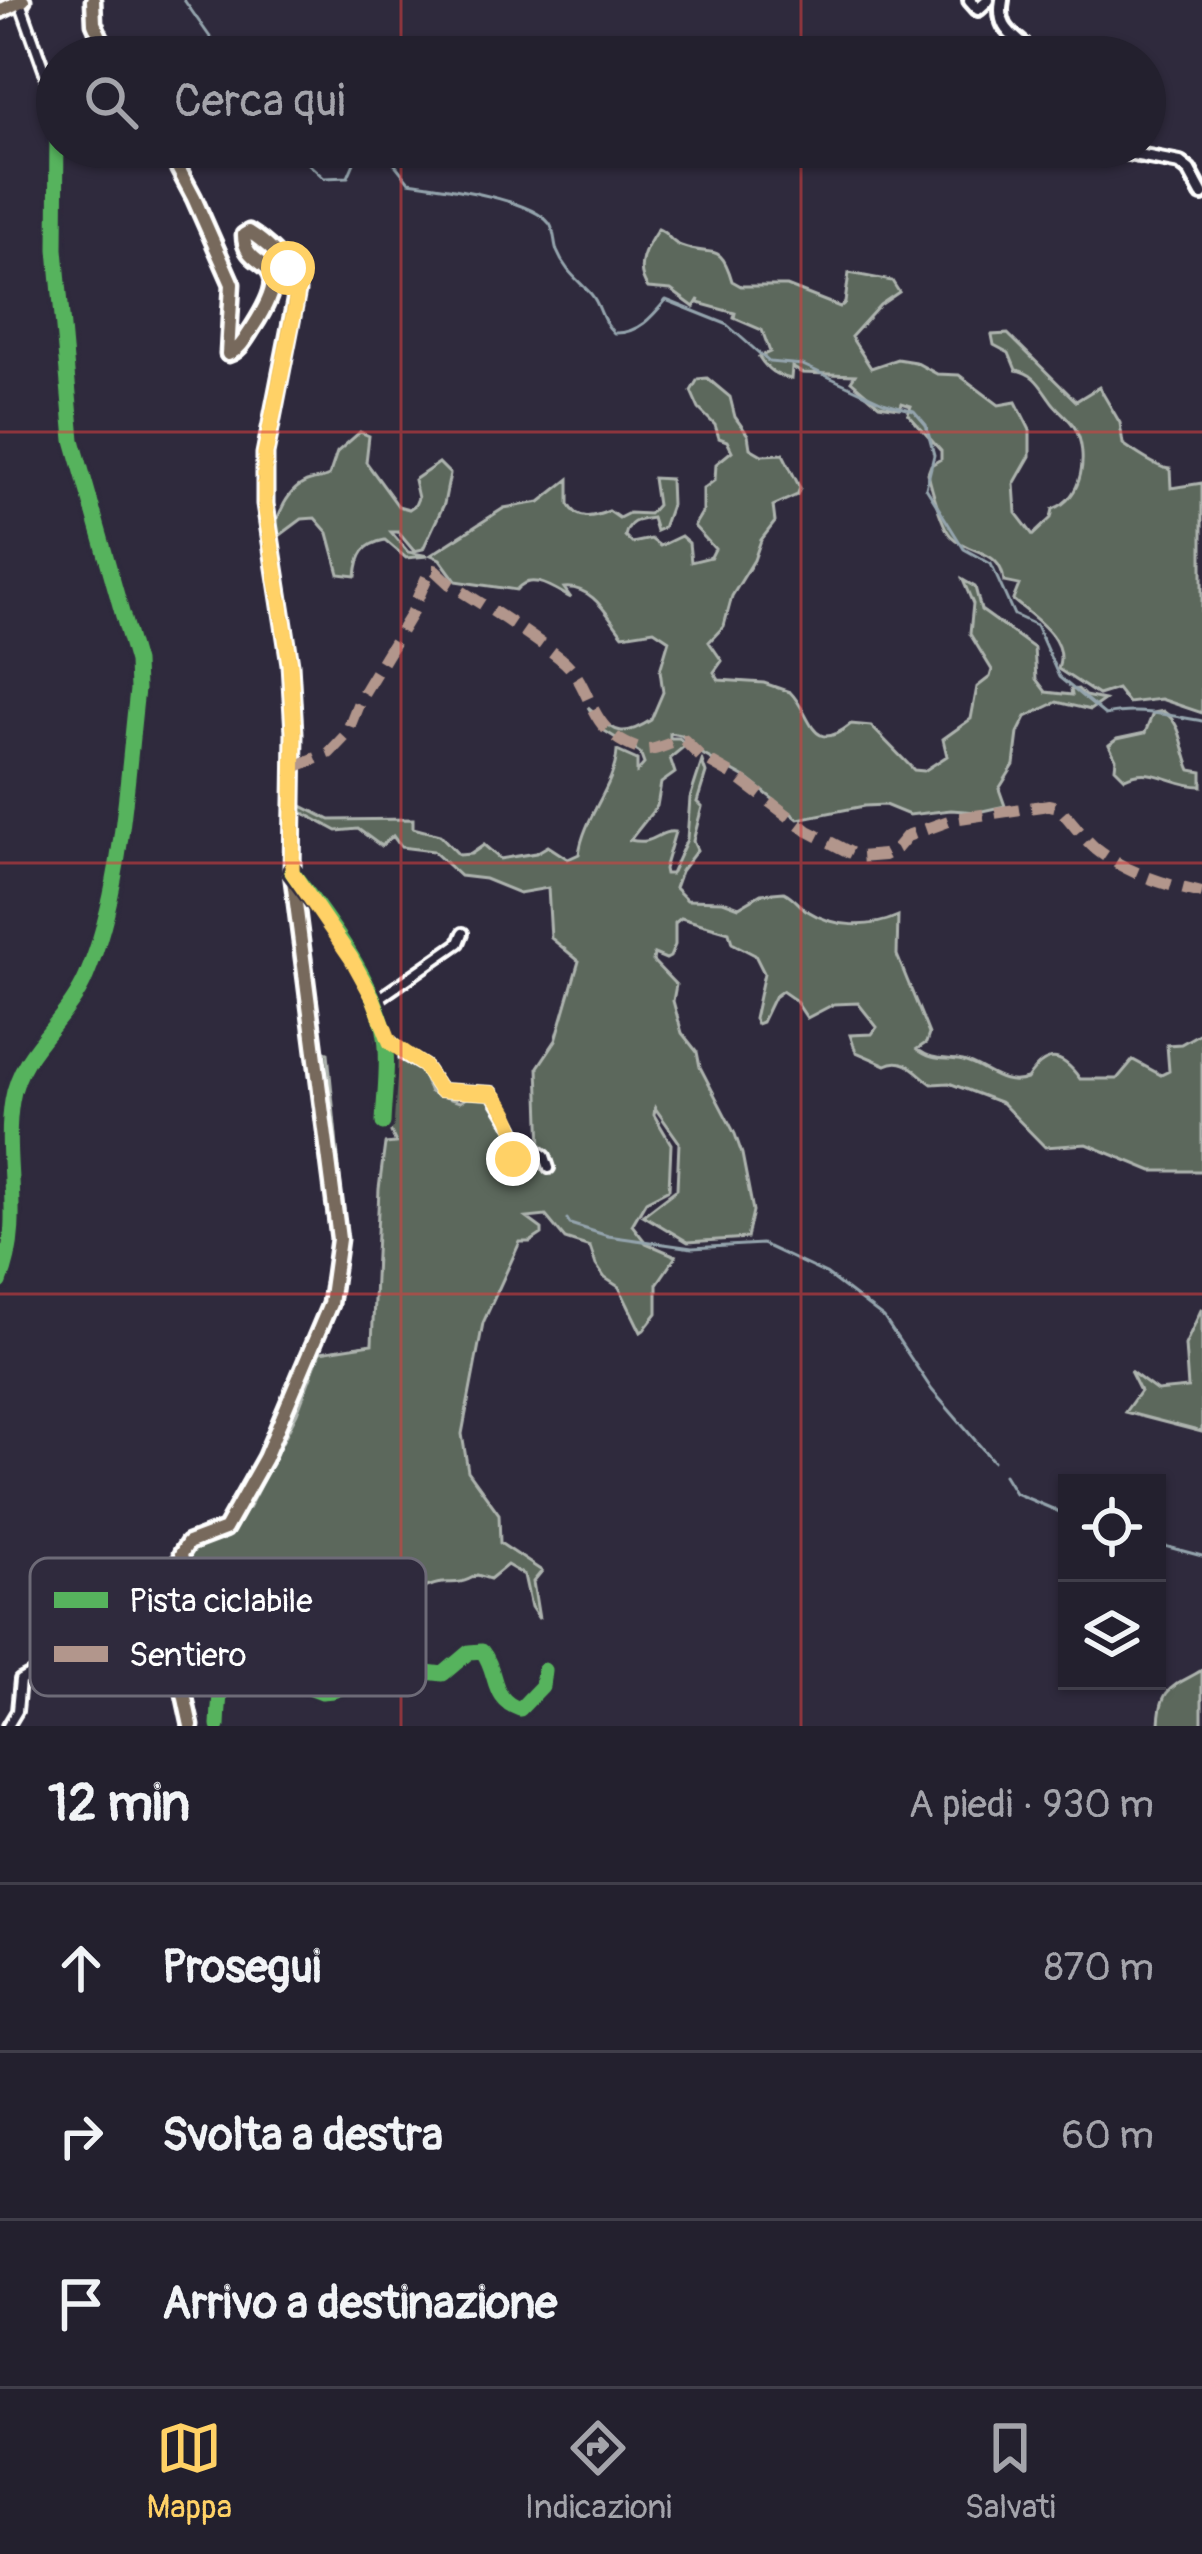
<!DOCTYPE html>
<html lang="it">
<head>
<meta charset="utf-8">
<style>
	:root { --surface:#23202e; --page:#2b2836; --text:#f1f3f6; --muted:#a3a3aa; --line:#403e4a; --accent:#ffd166 }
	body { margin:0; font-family:Pangolin,sans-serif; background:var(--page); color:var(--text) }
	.controls { position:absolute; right:36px; bottom:36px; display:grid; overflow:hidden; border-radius:0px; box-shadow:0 3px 9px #0004 }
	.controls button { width:108px; height:108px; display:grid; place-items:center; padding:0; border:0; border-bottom:3px solid var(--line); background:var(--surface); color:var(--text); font:60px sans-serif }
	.stop { position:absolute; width:36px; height:36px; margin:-27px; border:9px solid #ffd166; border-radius:50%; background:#fff }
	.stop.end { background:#ffd166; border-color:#fff; box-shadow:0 3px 12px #0008 }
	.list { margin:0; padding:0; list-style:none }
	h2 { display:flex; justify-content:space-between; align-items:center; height:156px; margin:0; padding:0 48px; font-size:51px }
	h2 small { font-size:39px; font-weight:400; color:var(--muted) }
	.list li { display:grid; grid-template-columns:78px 1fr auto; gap:36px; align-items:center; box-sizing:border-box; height:168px; padding:0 48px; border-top:3px solid var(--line) }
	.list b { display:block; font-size:45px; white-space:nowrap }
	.list em { font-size:39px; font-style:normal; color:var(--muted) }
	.icon { flex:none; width:66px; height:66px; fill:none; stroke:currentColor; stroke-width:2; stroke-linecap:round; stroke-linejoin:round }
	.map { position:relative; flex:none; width:1202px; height:1726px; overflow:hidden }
	.search { position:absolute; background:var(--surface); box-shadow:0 3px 9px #0004; left:36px; right:36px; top:36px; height:132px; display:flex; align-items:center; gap:30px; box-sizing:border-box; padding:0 42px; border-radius:66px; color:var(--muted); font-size:45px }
	.sheet { height:660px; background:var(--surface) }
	nav { display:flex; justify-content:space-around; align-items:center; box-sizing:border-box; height:168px; border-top:3px solid var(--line); background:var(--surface); font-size:33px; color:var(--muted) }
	nav a { display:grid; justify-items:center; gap:6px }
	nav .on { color:var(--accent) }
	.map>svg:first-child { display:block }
</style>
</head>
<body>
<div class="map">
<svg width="1202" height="1726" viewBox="0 0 1202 1726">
	<rect width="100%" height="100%" fill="#2f2a3d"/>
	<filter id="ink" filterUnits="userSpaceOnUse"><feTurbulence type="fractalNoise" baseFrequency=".00833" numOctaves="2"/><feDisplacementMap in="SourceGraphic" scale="24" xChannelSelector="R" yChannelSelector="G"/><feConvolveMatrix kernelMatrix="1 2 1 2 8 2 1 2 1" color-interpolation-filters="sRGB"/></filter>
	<g filter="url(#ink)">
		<path fill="#5b675c" stroke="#adb3ae" stroke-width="3" d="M658,229c12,5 10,12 23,17 32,12 39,-6 51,35l9,5h46l53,21 5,-4 4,-30 43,8 7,11 -19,13 -29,32 20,31 26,-9 18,3 22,12 22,1 40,30 17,-3 14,28v26l-16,28 2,29 17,22 18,-17 2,-9c30,-11 36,-55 22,-81 -7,-12 -18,-18 -25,-29 -10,-14 -16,-26 -34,-29l-7,-17 -15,-8 -2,-10 16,-1 68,67 23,-14 21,36 3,21c10,7 36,25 47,25l1,19 31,-5v230l-41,-14 -33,4 -11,-14 -19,6 -40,-26c11,-30 -24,-51 -45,-69l6,-15 -15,-3c-3,-34 -33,-26 -53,-46 -9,-9 -20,-49 -23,-63l3,-8 10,-6v-8l-33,-37 3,-8 -9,-3 -2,5 -21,-3 -28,-24 4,-6 -53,-2 -10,-6 -1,12c-16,-4 -23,-8 -32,-22l11,-5 -8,-22 -28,-12 1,-5 -37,-10 1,-4 -5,8 -23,-17 -23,-2c-15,-20 -2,-41 10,-59z
			M707,378l23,19 5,20 13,18 2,13 12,7 21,-1 17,34 -3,7 -24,11 2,16 -14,18 -7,20 -22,36 -8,30 -15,16 13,19 -8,11 5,8 45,3 26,9c23,23 20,65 61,32l20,2 43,44 10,1 23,-15 -4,-17 28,-20 6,-32 13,-10 2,-7 -22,-36 3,-30 -10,-24 12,7 6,23 53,38 2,31 10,13 26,3 -1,-5 7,-1 7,7 19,4 -14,10 -33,-8 -31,15 -8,16 -4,32 -15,24 6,17 -27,6 -27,-2 -42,5 -24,-10 -21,1 -66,13 -49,-39 -45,-25 -23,-20 -11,-2v5h9l7,7 -16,13 5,15 -14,10 -4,23 -27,34c26,6 27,-10 45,-8l-11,37 1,5h6l16,-35 3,-41 12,-37 4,12 -9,29 5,5 -9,34 4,9 -16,21 -6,17 12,12 36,1 16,6 22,-13 23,-2c10,5 13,11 22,18 28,18 63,19 92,6l-1,39 32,79 -3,9 -9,6c16,13 28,8 46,12 23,6 38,27 64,18 18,-27 33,-28 53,0h37l16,-19 28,15 8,-4 -2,-26 14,-1 21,-12v139h-50l-65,-27 -42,3 -43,-44 -53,-20 -17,1c-14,-9 -26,-29 -46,-19l-30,-13 -6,-17 22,-1 5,-7 -19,-24 -24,1 -27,14 -12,-18 -13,-9 -8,6 -12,25 -5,2 -3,-5 10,-46 -9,-18 -23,-12 -3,-11 -48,-14 -6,5v22l-5,12 -4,2 -12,-5 -1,7 23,24 -3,16 9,32 15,19 3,15 35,67 7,20 11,57 -6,27 -59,4 -45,-27 34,-26 2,-47 -24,-34 -1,7 17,29 -2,45 -23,12 -14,24 14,18 30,13 -19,28v29l-13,17 -3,2 -22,-45 -14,-9 -9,-13 -6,-18 -25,-8 -19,-23 -19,2 15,11v5l-12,8h-10l-37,81 -21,111 6,37 31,43 1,29 42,28 -9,11 6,37 -8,-12 -7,-32 -17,-10 -17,14 -13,-4c-23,14 -28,3 -47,11 -16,6 -30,7 -48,11l-17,22 5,14c-12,6 -22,15 -34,21 -31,18 -58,-13 -85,-28l-16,11 -8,14 -6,-19 -9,-4 -7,13 -2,36 -16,5 -5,-30 18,-72 -15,-25c11,-17 36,-15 54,-39l59,-121 36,-110 5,-59 -17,-175 6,2 15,155 -4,68 -35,110 -56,123 49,-96 23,-61 52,-8 7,-155 6,-45 11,-1 -10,-22 -14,-115 9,16 3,24 36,23 10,23 30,10 9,-6 24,1 20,36 1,29 7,3 9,-13 11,-3 -3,-82 18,-27 23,-79 -28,-23 -3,-50 -29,5 -34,-14 -25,-3 -27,-25 -32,-4 -8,-11 -12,10 -23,-17 -21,2 -37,-20v-6l30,15 83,-1v9l27,7 19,20 12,-1 13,-9 16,14 36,-6 12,-7 20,13 11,-5c5,-38 36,-67 38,-103l20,9v12l7,-8 -4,-11 -37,-23 -15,-23c25,21 29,35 63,13l12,-28 -3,-22 9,-30 -15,-10 -31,5c-15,-18 -30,-50 -59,-47l7,10c-17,-9 -40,-27 -55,-8l-60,-9 -16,-22 -9,-4 73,-47 36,-6 29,-23v25c9,18 25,13 40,7l10,7 10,-5 20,1 8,-9 -4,-27 17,1 1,26 -8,23 -7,3 -4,-13c-14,2 -23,2 -27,18l7,7 19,-4 9,7 21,-10 8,7 2,19 20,-5 4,-8 -21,-23 9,-15v-22l12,-9 1,-16 16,-13 -5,-10 -8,-3 -4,-13 -16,-16 -8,-18 7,-12z
			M360,432l9,4 -3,26 32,44 11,3 6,-4 3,-7 -4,-18 25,-17 11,11 -6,30 -21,45 -9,2 -16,-19h-7l17,20 20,4 -22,2 -21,-18c-21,4 -27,14 -29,36l-17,-2 -11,-41 -13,-15 -13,1 -27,20c-1,-21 13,-52 35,-58 7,-2 13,-2 19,-5l8,-24z
			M1163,711c21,14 18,38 28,59l11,2v14c-27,1 -51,-22 -77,-8l-10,-10 1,-9 -7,-14 8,-6 28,-6 8,-20z
			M1202,1308v124l-77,-20 15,-21 -10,-20 27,20 31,-3 -3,-43z
			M1202,1670v56h-43c1,-42 16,-39 43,-56z"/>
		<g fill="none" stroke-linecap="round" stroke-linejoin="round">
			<path stroke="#94a4ad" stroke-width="3" d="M184,0l40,57
				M290,147l34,31 24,-1 13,-30
				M381,147l28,35c34,5 121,16 141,42 5,8 4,18 7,27 8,20 20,28 34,43 11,13 8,24 23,39 24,1 38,-16 52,-33l60,24 43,38 34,3 80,37 31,9 12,14 8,30 -8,33 38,61 27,15 23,51 22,10 23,52 46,38c32,-7 64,0 97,6
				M567,1219l3,5 38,12 84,12 70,-4 64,30 58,44 48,72 61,71
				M1004,1475l11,18 52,22
				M1157,1544l45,12"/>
			<defs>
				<path id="street" d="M20,2l37,104
					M293,873c31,41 86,114 92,165 3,27 -1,57 -2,85
					M374,1002l85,-59 4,-10
					M386,1036l12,15 26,15 16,24 52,3 22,36v36l5,2 9,-13 10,-3 7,5 4,12
					M0,1282c25,-60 2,-121 12,-181 8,-52 55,-79 74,-124 37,-89 40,-193 51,-287l-1,-28 -63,-222 -17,-191 1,-116
					M8,1726l9,-15 3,-31c52,-30 96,-44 156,-28
					M218,1726c1,-26 2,-66 24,-82l9,5 11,20 60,23 11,-1 60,-23 50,6 26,-22 13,-1c17,21 7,48 38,58l22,-23 2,-16"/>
				<path id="secondary" d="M970,0l8,9 10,-9
					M1002,0c-6,33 15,35 33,57
					M1097,147l83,16 9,7 13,24"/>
				<path id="primary" d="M93,0l1,23 15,34
					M0,11l23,-11
					M167,147l27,51 38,86 -4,70c12,-4 17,-15 25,-27 49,-76 -9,-51 -9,-92l5,-3c22,14 41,34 48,59l-32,163v50l25,160 4,69 -2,139 47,367 -9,65 -65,154 -40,71 -37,14 -7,11 7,45 -12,58 15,69"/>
			</defs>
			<use href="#street" stroke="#fff" stroke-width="16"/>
			<use href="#secondary" stroke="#fff" stroke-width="20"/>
			<use href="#primary" stroke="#fff" stroke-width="21"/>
			<use href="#street" stroke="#2f2a3d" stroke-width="8"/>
			<use href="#secondary" stroke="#2f2a3d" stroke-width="10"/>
			<use href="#primary" stroke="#77695c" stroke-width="12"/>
			<path stroke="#b2968c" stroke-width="12" stroke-dasharray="24 12" stroke-linecap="butt" d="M294,767l35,-14 17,-18 15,-38 49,-81 20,-46h5l15,14c37,23 76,47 110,74 36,28 23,72 79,91 15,5 30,-8 45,-9l17,17 36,20 71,54 51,26 25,-2 13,-7 10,-12 47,-17 95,-14 9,2c13,13 24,30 38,42 30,24 70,36 106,44"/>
			<defs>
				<path id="cycleway" d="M292,872c32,41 87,114 93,165 4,28 -1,58 -2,86
					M0,1282c25,-60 2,-121 12,-181 8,-52 55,-79 74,-124 37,-89 40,-193 51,-287l-1,-28 -63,-222 -17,-191 1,-116
					M218,1726c1,-26 2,-66 24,-82l9,5 11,20 60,23 11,-1 60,-23 50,6 26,-22 13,-1c17,21 7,48 38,58l22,-23 2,-16"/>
			</defs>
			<use href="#cycleway" stroke="#2f2a3d" stroke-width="22"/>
			<use href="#cycleway" stroke="#56b35d" stroke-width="15"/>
		</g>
	</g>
	<g fill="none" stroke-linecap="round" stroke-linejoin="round" filter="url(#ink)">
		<path stroke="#ffd166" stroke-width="15" d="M288,268l9,23 -2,15 -30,148v50l25,160 4,69 -2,139 59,86 22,40 17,44 34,24 16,24 52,3c17,18 28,41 21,66"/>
	</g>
	<path fill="none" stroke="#da3e3e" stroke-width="3" stroke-opacity="0.55" d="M401,0v57M801,0v57M401,147v1579M801,147v1579M0,432h1202M0,863h1202M0,1294h1202"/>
	<rect x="30" y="1558" width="396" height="138" rx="18" fill="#2f2a3d" stroke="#6d6a77" stroke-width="3"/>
	<rect x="54" y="1592" width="54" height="16" fill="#56b35d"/>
	<rect x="54" y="1646" width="54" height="16" fill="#b2968c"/>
	<g font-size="33" fill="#fff">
		<text x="129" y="1612">Pista ciclabile</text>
		<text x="129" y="1666">Sentiero</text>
	</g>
</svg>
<div class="controls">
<button><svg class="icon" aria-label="locate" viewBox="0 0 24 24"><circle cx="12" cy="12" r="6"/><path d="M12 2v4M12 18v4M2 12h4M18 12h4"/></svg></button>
<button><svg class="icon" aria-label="layers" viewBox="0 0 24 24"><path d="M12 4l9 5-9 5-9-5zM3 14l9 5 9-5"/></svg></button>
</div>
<div class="stop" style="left:288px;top:268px"></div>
<div class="stop end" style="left:513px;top:1159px"></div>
<div class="search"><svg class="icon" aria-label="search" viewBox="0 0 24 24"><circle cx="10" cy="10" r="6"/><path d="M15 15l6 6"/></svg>Cerca qui</div>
</div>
<section class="sheet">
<h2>12 min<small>A piedi · 930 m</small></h2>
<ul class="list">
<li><svg class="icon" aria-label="ahead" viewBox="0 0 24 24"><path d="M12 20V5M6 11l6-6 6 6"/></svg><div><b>Prosegui</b></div><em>870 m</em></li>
<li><svg class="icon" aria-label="right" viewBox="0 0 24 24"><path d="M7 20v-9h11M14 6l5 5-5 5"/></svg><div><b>Svolta a destra</b></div><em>60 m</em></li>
<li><svg class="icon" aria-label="arrive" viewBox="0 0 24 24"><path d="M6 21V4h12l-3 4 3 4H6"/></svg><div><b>Arrivo a destinazione</b></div></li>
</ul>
</section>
<nav>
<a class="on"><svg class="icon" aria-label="map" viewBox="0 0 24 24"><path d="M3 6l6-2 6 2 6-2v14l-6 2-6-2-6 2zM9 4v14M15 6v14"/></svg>Mappa</a>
<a><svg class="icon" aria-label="directions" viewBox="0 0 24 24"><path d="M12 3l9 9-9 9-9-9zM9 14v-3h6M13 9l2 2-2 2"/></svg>Indicazioni</a>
<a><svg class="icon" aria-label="saved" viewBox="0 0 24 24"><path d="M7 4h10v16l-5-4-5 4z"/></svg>Salvati</a>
</nav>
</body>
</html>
